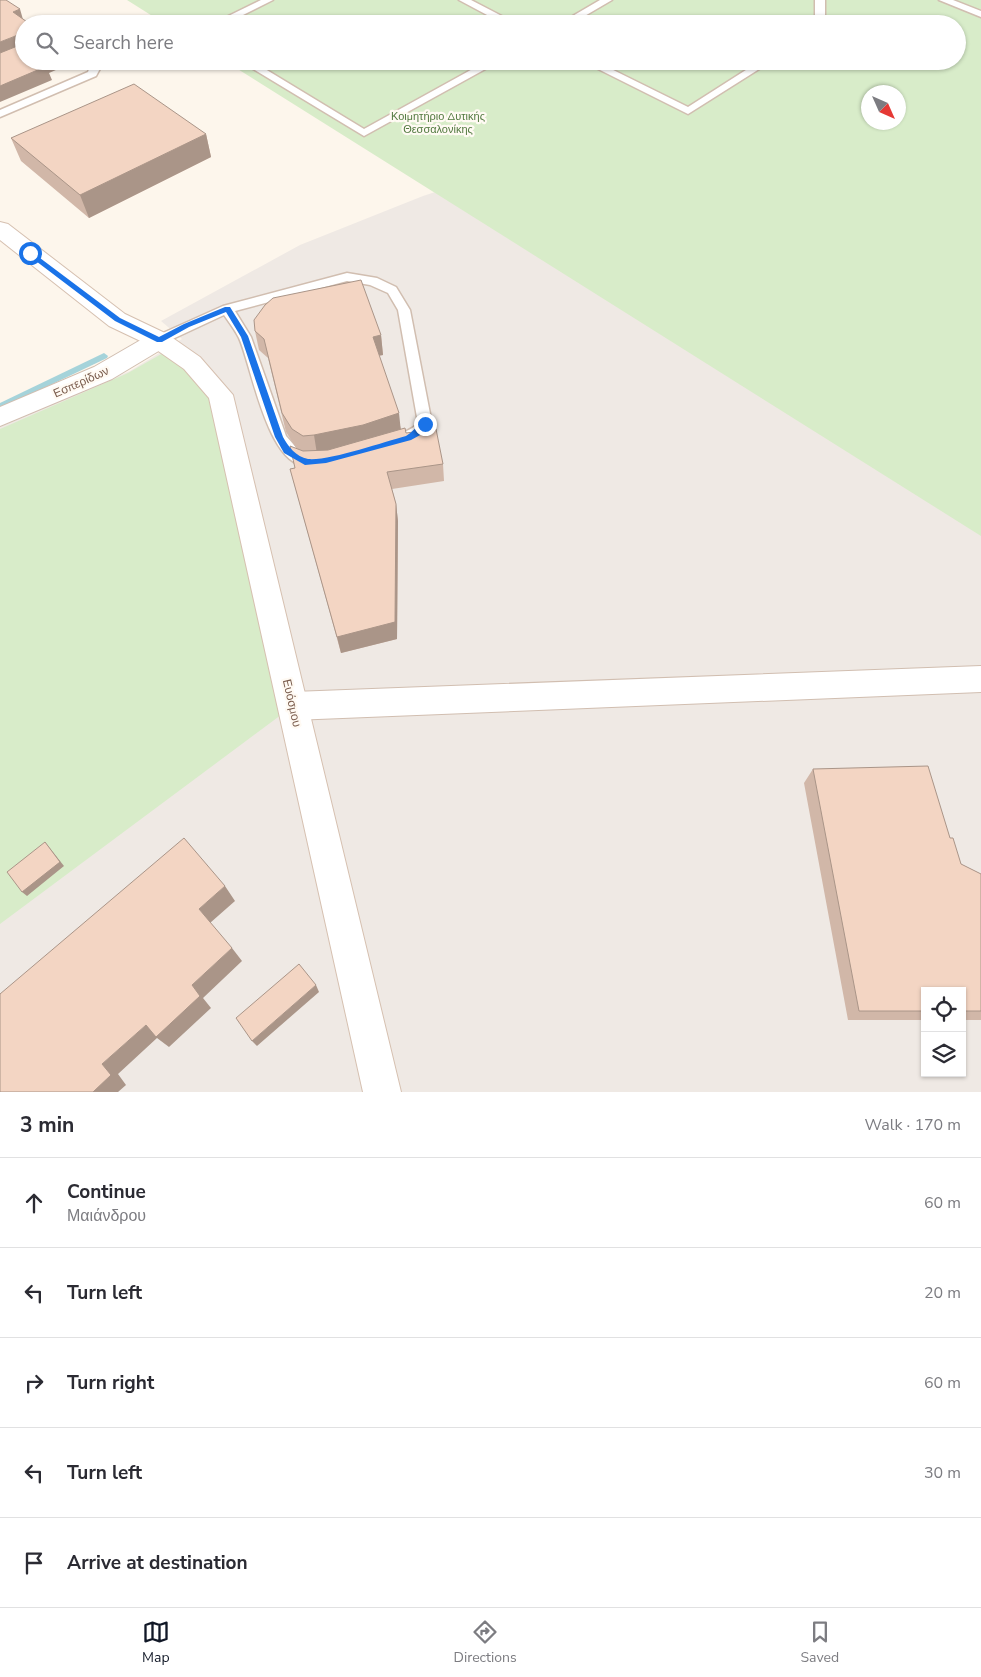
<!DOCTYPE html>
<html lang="en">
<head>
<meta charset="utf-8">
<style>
	:root { --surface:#fff; --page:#f7f7f7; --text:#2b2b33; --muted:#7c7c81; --line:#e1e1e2; --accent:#111827 }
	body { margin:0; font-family:"Nunito Sans",sans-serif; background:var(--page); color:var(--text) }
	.controls { position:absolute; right:15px; bottom:15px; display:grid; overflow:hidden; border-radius:0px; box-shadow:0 1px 4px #0004 }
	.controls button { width:45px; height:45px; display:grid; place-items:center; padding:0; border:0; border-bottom:1px solid var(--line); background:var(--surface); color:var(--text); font:25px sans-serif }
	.compass { position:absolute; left:861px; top:85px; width:45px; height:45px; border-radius:50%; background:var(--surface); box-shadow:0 1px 4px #0004; rotate:135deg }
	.stop { position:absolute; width:15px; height:15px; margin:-11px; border:4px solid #1a73e8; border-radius:50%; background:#fff }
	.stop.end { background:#1a73e8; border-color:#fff; box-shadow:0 1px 5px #0008 }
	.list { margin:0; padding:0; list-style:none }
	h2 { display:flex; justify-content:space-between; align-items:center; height:65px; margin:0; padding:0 20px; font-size:21px }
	h2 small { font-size:16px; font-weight:400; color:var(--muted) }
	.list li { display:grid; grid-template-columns:32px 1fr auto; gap:15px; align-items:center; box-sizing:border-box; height:90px; padding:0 20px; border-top:1px solid var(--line) }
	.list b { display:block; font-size:19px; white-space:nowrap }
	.list p { margin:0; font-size:16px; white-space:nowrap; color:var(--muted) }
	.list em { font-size:16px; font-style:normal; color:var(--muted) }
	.icon { flex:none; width:28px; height:28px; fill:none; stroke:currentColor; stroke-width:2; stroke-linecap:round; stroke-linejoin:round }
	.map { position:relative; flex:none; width:981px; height:1092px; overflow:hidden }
	.search { position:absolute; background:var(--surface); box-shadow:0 1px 4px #0004; left:15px; right:15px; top:15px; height:55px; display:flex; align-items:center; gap:12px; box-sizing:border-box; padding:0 18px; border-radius:28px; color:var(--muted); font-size:19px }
	.sheet { height:515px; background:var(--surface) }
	nav { display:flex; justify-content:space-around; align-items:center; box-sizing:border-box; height:70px; border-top:1px solid var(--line); background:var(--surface); font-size:14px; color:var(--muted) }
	nav a { display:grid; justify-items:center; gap:2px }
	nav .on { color:var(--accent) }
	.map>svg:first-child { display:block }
</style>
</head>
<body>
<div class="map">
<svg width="981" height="1092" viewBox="0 0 981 1092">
	<rect width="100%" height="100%" fill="#fdf6ec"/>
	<path fill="#efe9e4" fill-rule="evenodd" d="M981,63v1029h-981v-665l130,-56 52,-32 -21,-18 139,-76 123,-49 180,-59zM868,92h30v30h-30zM925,991h37v82h-37z"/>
	<path fill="#d8ecc9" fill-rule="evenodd" d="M127,0h854v536l-756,-475h732v-37h-792zM868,92h30v30h-30z
		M163,353l58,42 72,311 -293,218v-495l128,-56z"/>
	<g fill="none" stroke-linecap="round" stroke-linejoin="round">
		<path fill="#a5d3da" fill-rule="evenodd" d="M104,353l4,3 -1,2 -107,51v-6z"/>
		<defs>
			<path id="service" d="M261,0h12l-48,24h-13z
				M459,0h12l46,24h-13z
				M600,0h12l-41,24h-12z
				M815,0h10v24h-10z
				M939,0h14l28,11v6z
				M92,61h10l1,2 -7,13 -96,41v-7l88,-38z
				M240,61h12l112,68 123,-68h13l-136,75z
				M582,61h13l93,46 72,-46h12l-84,53z
				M347,273l30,5 19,9 14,23 22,114c-6,11 -21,23 -34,19l-2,-4c5,-8 16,-8 22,-16l-20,-113 -10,-17 -18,-8 -23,-4 -112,30 16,26 35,99 15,17 14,4 2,4 -2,4c-46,14 -63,-99 -76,-127 -4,-8 -10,-16 -15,-23l-60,28h-10l-1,-3 1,-3 69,-31z"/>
			<path id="minor" d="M981,666v26l-688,28 -11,-4 -4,-10 4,-10 11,-4z"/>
			<path id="tertiary" d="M159,332l8,2 4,6 -4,6 -55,33 -112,47v-19l94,-40 57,-33z"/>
			<path id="secondary" d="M0,222l8,2 117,90 42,20 33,23 33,38 168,697h-38l-154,-694 -25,-29 -33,-23 -42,-20 -109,-86z"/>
		</defs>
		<use href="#service" stroke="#d1beb0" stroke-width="3"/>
		<use href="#minor" stroke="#d1beb0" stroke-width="2"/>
		<use href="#tertiary" stroke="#d1beb0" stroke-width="2"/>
		<use href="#secondary" stroke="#d6c0b0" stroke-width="2"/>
		<use href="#service" fill="#fff" fill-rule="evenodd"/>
		<use href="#minor" fill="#fff" fill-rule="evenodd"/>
		<use href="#tertiary" fill="#fff" fill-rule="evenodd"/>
		<use href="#secondary" fill="#fff" fill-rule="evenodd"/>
	</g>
	<path fill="#d1b7a8" d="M206,134l5,23 -122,61 -68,-57 -10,-23z
		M255,331l126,4 2,20 -4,1 22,73 42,35 1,17 -52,8 4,15 2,17 -1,118 -56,14 -51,-184 5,-1 4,-18 -3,-2 -10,-16 -18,-74 -9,-8z
		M813,769l137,69 11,26 20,10v146h-19v-29h-37v29h-77l-44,-237z"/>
	<path fill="#aa9588" d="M20,9l4,14 -11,-11z
		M18,35l5,13 -23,9v-15z
		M41,61h30l1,2 -23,10 3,7 -52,22v-16z
		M206,134l5,23 -122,61 -9,-23z
		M381,335l2,20 -8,1 -2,-19z
		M399,413l2,19 -84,22 -3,-19z
		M396,504l2,17 -1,118 -56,14 -4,-16z
		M45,842l19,24 -37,30 -5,-4z
		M225,886l10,15 -25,22 -11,-14z
		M232,948l10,13 -39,37 8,10 -42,39 -12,-9 -39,36 8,11 -8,7h-25l9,-28 44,-39 46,-40z
		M316,985l3,7 -62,54 -5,-5z"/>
	<path fill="#f3d5c3" stroke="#aa9588" d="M0,0h6l14,9 -7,3 17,12h-6v37h17l-1,1 7,4 -47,20v-33l20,-8 1,-8 -3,-2 -18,7z
		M134,84l72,50 -126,61 -69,-57z
		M361,280l20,55 -8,2 26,76 -36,12 -49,10 -11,1 -11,-7 -10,-16 -18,-74 -9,-8 -1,-11 11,-15 8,-7z
		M405,428l1,5 30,-4 7,35 -56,8 9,32 -1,118 -58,15 -47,-168 5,-1 -5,-22 13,5 25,-1z
		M928,766l22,72h3l8,26 20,10v137h-19v-20h-37v20h-66l-46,-242z
		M184,838l41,48 -26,23 33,39 -40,37 8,11 -44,41 -10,-12 -44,39 9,11 -18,17h-93v-98z
		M45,842l15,20 -38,30 -15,-20z
		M299,964l17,21 -64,56 -16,-23z"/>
	<path fill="#1a73e8" d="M28,252h4l88,66 39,19 25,-13 41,-17h5l18,29 35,101c5,9 13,20 25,22 22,2 75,-17 98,-23 7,-4 12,-12 19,-15l3,3 -6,10 -11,6 -85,23 -21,2 -21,-12 -9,-16 -34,-100 -15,-25 -37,15 -27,15h-5l-42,-21 -87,-66z"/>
	<g text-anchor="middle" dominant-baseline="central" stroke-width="4.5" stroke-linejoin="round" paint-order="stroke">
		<g font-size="11" fill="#537a41" stroke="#fffaf3">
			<text x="438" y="116">Κοιμητήριο Δυτικής<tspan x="438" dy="13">Θεσσαλονίκης</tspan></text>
		</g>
		<g font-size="12" fill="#7a5c4d" stroke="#fffaf3">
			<text transform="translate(81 382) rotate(-24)">Εσπερίδων</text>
			<text transform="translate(292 703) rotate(77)">Ευόσμου</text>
		</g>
	</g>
</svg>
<div class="controls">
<button><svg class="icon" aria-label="locate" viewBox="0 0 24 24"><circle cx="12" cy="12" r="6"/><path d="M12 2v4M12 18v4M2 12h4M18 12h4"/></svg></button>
<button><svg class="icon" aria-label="layers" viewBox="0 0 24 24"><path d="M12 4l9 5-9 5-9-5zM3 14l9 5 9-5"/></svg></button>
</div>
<svg class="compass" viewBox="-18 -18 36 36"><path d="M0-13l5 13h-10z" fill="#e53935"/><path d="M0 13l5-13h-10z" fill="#7c7c81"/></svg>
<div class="stop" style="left:30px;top:253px"></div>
<div class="stop end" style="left:425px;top:424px"></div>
<div class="search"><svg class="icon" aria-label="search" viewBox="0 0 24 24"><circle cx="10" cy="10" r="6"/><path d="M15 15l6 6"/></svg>Search here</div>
</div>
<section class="sheet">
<h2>3 min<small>Walk · 170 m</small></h2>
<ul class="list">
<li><svg class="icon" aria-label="ahead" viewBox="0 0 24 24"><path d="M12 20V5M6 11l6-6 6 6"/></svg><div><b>Continue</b><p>Μαιάνδρου</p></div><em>60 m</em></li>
<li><svg class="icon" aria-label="left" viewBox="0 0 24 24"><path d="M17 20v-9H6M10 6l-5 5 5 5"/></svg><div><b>Turn left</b></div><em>20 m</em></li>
<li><svg class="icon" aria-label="right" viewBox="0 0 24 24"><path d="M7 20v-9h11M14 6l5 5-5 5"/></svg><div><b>Turn right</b></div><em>60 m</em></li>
<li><svg class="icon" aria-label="left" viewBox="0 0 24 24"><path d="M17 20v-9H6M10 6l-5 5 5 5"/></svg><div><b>Turn left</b></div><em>30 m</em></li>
<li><svg class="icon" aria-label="arrive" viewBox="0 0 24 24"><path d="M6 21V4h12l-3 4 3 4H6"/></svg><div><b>Arrive at destination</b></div></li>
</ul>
</section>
<nav>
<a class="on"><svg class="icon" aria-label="map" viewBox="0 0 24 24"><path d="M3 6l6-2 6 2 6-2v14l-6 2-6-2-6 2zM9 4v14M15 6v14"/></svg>Map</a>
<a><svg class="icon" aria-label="directions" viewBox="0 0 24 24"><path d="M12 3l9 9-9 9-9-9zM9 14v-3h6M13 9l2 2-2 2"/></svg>Directions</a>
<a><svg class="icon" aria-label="saved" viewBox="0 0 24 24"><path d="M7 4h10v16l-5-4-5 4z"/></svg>Saved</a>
</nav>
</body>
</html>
